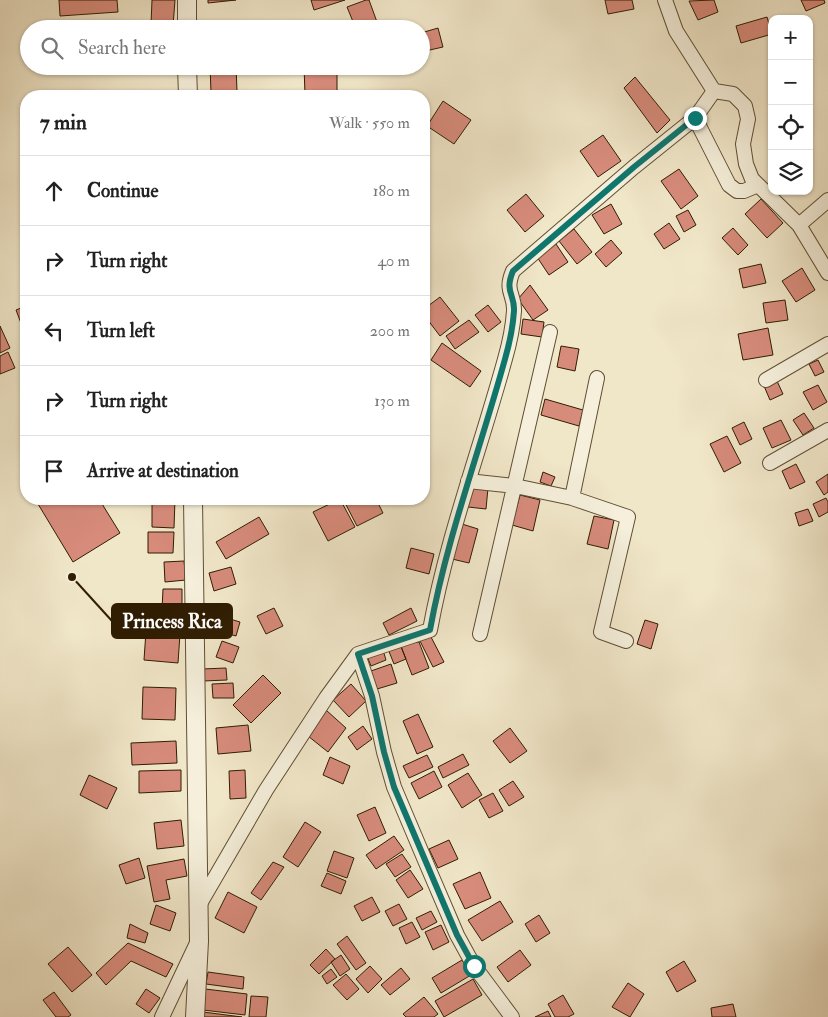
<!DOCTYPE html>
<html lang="en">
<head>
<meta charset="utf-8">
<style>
	:root { --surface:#fff; --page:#f2f2f2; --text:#222; --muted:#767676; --line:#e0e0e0 }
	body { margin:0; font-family:"IM FELL Double Pica",serif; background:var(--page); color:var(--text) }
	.controls { position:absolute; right:15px; top:15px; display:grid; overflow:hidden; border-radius:10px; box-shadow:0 1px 4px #0004 }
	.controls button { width:45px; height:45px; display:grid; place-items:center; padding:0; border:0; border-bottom:1px solid var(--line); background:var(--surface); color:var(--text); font:25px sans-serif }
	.stop { position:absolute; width:15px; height:15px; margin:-11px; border:4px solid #0f766e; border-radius:50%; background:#fff }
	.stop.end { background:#0f766e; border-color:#fff; box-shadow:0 1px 5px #0008 }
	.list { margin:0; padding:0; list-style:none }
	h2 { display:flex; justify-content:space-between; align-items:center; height:65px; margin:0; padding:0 20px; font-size:21px }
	h2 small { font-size:16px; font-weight:400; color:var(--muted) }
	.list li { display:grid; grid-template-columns:32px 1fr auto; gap:15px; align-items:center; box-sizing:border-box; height:70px; padding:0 20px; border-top:1px solid var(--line) }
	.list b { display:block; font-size:19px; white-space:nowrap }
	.list em { font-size:16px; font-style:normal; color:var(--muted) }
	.icon { flex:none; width:28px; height:28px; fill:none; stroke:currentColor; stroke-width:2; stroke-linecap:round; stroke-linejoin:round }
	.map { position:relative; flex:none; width:828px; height:1017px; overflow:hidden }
	.search { position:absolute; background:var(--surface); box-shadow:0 1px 4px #0004; left:20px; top:20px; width:410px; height:55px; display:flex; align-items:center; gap:12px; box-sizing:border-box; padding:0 18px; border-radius:28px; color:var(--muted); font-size:19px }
	.panel { position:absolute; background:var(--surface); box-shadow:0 1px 4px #0004; left:20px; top:90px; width:410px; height:415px; border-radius:20px }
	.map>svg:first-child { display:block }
</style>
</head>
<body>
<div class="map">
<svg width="828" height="1017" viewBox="0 0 828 1017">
	<rect width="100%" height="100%" fill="#f0e6c8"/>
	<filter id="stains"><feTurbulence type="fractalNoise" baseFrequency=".004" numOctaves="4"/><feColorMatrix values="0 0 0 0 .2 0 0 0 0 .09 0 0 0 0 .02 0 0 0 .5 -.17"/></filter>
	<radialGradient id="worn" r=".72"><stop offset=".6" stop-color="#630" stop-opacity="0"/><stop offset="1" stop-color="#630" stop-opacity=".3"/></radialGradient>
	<path fill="#d78b7b" stroke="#301d02" d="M59,0h58l1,12 -58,4z
		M152,0h23l-2,26 -22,-2z
		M208,0h28l-28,3z
		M311,0h34l-31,10z
		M366,0h3l8,22 -21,7 -9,-22z
		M605,0h27l2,9 -26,5z
		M714,0l4,12 -20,8 -9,-19z
		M801,0h23l1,3 -19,8z
		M767,17l5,17 -31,9 -5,-17z
		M438,28l5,19 -22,5v-19z
		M151,66h22v8l-23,-2z
		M210,66h26l1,25 -26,1z
		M304,66h33v27l-32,1z
		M635,77l35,43 -13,13 -33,-45z
		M443,101l28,19 -17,24 -27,-18z
		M603,135l18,26 -23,16 -18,-26z
		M424,137l2,42h-2z
		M679,169l19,27 -17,13 -20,-28z
		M526,194l18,22 -19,16 -18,-22z
		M761,199l22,24 -16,15 -22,-24z
		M611,204l11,20 -18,10 -12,-19z
		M688,210l8,15 -12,7 -8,-16z
		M669,223l11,16 -16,10 -10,-15z
		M733,228l15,17 -10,10 -16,-17z
		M574,229l18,23 -15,12 -18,-23z
		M611,240l11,13 -16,14 -11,-13z
		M556,244l12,18 -19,13 -12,-18z
		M761,264l5,19 -23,5 -4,-19z
		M802,268l13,22 -19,12 -14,-21z
		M530,285l18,25 -15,10 -15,-21z
		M440,297l19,24 -19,15 -16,-21v-6z
		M785,300l3,20 -22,3 -3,-20z
		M488,305l13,17 -13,10 -13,-17z
		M26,306v24l-2,1 -8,-21z
		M523,319l21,3 -2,15 -21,-3z
		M469,320l10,12 -24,17 -9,-13z
		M0,326l10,22 -10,5z
		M768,328l5,27 -30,5 -5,-26z
		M442,343l39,28 -11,16 -39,-27z
		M561,346l18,3 -4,22 -18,-4z
		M8,352l7,16 -15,6v-18z
		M818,360l6,12 -9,4 -6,-12z
		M777,381l6,13 -13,6 -6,-14z
		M818,385l9,17 -14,8 -10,-18z
		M545,399l38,11 -4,16 -38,-11z
		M804,413l10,15 -11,7 -10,-15z
		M781,420l10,20 -19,8 -9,-20z
		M744,422l8,17 -12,6 -8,-17z
		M727,436l14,27 -17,9 -14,-28z
		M796,464l9,18 -15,7 -8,-18z
		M543,472l12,5 -4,9 -11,-4z
		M26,473v12l-5,-9z
		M828,474v18l-4,3 -8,-13z
		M470,486l18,2 -2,21 -18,-2z
		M520,495l20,5 -7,31 -21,-6z
		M826,498l2,4v10l-9,5 -6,-13z
		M35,499h64l21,34 -47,29z
		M152,499h23l-1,29 -22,-1z
		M340,499l15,28 -27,14 -15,-29z
		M343,499h33l7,14 -26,13z
		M808,509l5,12 -14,5 -4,-13z
		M594,516l20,4 -6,29 -21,-5z
		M259,517l10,17 -43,25 -10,-17z
		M462,524l16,5 -9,34 -17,-4z
		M148,532h26l-1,21h-25z
		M411,548l23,6 -5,20 -23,-6z
		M184,561l2,19 -21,2 -1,-20z
		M231,567l5,17 -22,7 -5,-18z
		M163,589h19v22l-20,-1z
		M274,608l9,18 -17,8 -9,-18z
		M411,608l6,13 -28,14 -6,-12z
		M230,619l10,3 -4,14 -11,-3z
		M645,620l13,4 -7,25 -14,-5z
		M146,631l34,3 -2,29 -34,-3z
		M431,637l13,25 -11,5 -14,-28z
		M222,641l17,6 -6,16 -17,-6z
		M419,642l10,26 -17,7 -12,-31z
		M400,644l6,15 -12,5 -6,-15z
		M383,650l3,10 -15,6 -4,-10z
		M391,664l6,19 -20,6 -6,-18z
		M226,668l1,12 -24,1 -1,-12z
		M263,675l18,18 -30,30 -18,-18z
		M233,683l1,15h-21l-1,-14z
		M351,684l15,17 -17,16 -16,-17z
		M143,687l33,1 -1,32 -33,-1z
		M326,710l20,18 -18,24 -20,-16z
		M418,714l15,33 -16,7 -14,-33z
		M248,725l3,26 -33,3 -2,-26z
		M363,726l9,13 -15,11 -9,-13z
		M510,728l17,23 -17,12 -17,-22z
		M176,741l1,22 -45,2 -1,-22z
		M463,754l6,11 -26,13 -5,-11z
		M427,755l6,12 -24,11 -6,-12z
		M330,757l20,9 -7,18 -20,-9z
		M181,770v21l-42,2v-22z
		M245,770l1,28 -16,1 -1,-28z
		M434,771l8,16 -23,12 -8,-16z
		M468,773l14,22 -20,13 -14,-23z
		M89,775l28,13 -10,21 -27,-14z
		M513,781l11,16 -15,9 -10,-16z
		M493,793l10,18 -14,7 -10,-18z
		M375,807l11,26 -17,8 -12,-26z
		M181,820l3,26 -27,3 -3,-26z
		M305,822l16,10 -23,35 -15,-10z
		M394,836l10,14 -28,19 -10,-14z
		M449,840l9,19 -20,9 -9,-19z
		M334,851l20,7 -7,20 -20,-7z
		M402,854l9,13 -16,10 -9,-13z
		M139,858l6,20 -19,6 -7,-19z
		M184,859l3,17 -21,4 4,19 -16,3 -7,-36z
		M273,862l11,5 -23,33 -10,-7z
		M410,870l13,19 -15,9 -12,-18z
		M480,872l11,26 -26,11 -12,-25z
		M327,873l19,8 -5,13 -20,-8z
		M228,892l29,15 -13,26 -29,-15z
		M372,897l8,15 -18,9 -8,-15z
		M500,901l13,21 -31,19 -14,-21z
		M399,904l8,15 -14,7 -8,-15z
		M156,905l20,8 -6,18 -20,-7z
		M431,911l6,11 -15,8 -6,-12z
		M539,915l11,18 -14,9 -11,-18z
		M412,922l8,15 -14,7 -7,-16z
		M130,924l18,9 -3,10 -18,-5z
		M441,925l8,17 -16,8 -8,-18z
		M347,936l19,27 -10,7 -19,-26z
		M128,943l45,21 -7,13 -35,-16 -25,24 -10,-12z
		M68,947l24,28 -20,17 -24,-28z
		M326,949l9,10 -16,15 -9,-9z
		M520,950l11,15 -23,17 -11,-15z
		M341,955l9,14 -10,7 -9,-14z
		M462,960l9,15 -30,18 -9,-15z
		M684,961l12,20 -19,11 -11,-20z
		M370,966l12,13 -14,14 -12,-14z
		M401,968l9,11 -20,16 -9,-10z
		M331,969l6,8 -10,7 -5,-8z
		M208,972l36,5 -1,12 -37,-5z
		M346,974l13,15 -12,11 -14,-15z
		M473,979l9,16 -38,22 -9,-16z
		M628,983l16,11 -14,23 -18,-10z
		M146,989l14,9 -11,15 -13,-9z
		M205,989l42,5 -2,21 -42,-5z
		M54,992l17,23 -3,2h-12l-13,-17z
		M563,995l11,19 -6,3h-13l-7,-13z
		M251,996l17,1 -2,20h-17z
		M424,997l14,17 -4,3h-28l-3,-3z
		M733,1004l3,13h-24l-1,-9z
		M548,1011l3,6h-16z
		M203,1012l39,5h-40z"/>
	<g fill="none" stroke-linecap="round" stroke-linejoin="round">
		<defs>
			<path id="minor" d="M714,91l19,3 12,12 3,13 -5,25 3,20 6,15 47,46 29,48
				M695,118l34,67 8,6h7l14,-6
				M799,225l29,-25
				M766,380l62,-36
				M770,463l58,-33
				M468,481l47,5 57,12 56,19 -27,115 25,9
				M572,498l25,-120
				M480,634l70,-302
				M358,654l14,42 12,56 10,35 30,71 33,77 17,31 38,51
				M198,907l68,-117 60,-92 32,-44 72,-24c17,-93 50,-180 75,-271 4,-14 8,-33 9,-48 1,-17 -10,-19 -1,-40l121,-104 61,-49 19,-27 -38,-60 -11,-31
				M162,1017l35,-74"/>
			<path id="tertiary" d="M187,0v29
				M187,66l1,30
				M193,499l6,442 -4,76"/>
		</defs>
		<use href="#minor" stroke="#604f34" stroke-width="16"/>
		<use href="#tertiary" stroke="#604f34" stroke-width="20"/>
		<use href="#minor" stroke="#f5efdb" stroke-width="14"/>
		<use href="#tertiary" stroke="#f5efdb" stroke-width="18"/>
	</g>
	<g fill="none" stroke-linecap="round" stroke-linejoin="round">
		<path stroke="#0f766e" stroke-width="6" d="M474,966l-17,-31 -63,-148 -10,-35 -12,-56 -14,-42 72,-24c17,-93 50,-180 75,-271 4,-14 8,-33 9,-48 1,-17 -10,-19 -1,-40l121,-104 61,-49"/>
	</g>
	<path fill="none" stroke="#301d02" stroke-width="2" d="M72 577L112 621"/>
	<circle fill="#301d02" stroke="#f5efdb" stroke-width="2" cx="72" cy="577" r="5"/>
	<rect fill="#301d02" stroke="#301d02" stroke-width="2" x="112" y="604" width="120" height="34" rx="5"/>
	<g font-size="19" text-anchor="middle" font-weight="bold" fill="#fff">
		<text x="172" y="628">Princess Rica</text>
	</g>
	<rect width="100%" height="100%" filter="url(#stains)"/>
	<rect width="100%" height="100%" fill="url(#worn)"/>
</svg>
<div class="controls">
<button>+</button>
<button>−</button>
<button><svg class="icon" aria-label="locate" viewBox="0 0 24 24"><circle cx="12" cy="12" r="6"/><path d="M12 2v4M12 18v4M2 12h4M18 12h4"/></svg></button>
<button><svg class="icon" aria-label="layers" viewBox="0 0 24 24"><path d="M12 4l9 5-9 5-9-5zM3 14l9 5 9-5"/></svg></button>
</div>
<div class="stop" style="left:474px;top:966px"></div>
<div class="stop end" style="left:695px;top:118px"></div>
<div class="search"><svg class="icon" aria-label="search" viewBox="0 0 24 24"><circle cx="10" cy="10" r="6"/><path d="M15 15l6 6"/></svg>Search here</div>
<section class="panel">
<h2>7 min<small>Walk · 550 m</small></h2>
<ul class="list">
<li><svg class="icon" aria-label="ahead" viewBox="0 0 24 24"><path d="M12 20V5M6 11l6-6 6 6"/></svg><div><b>Continue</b></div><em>180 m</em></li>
<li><svg class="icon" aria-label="right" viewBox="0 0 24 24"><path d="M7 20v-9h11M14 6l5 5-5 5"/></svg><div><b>Turn right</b></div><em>40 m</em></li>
<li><svg class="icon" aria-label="left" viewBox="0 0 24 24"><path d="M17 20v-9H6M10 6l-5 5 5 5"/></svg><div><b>Turn left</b></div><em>200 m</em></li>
<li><svg class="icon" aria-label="right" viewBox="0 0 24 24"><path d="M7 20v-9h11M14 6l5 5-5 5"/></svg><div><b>Turn right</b></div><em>130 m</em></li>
<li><svg class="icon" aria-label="arrive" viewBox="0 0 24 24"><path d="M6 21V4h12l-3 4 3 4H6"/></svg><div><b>Arrive at destination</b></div></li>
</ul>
</section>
</div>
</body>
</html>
